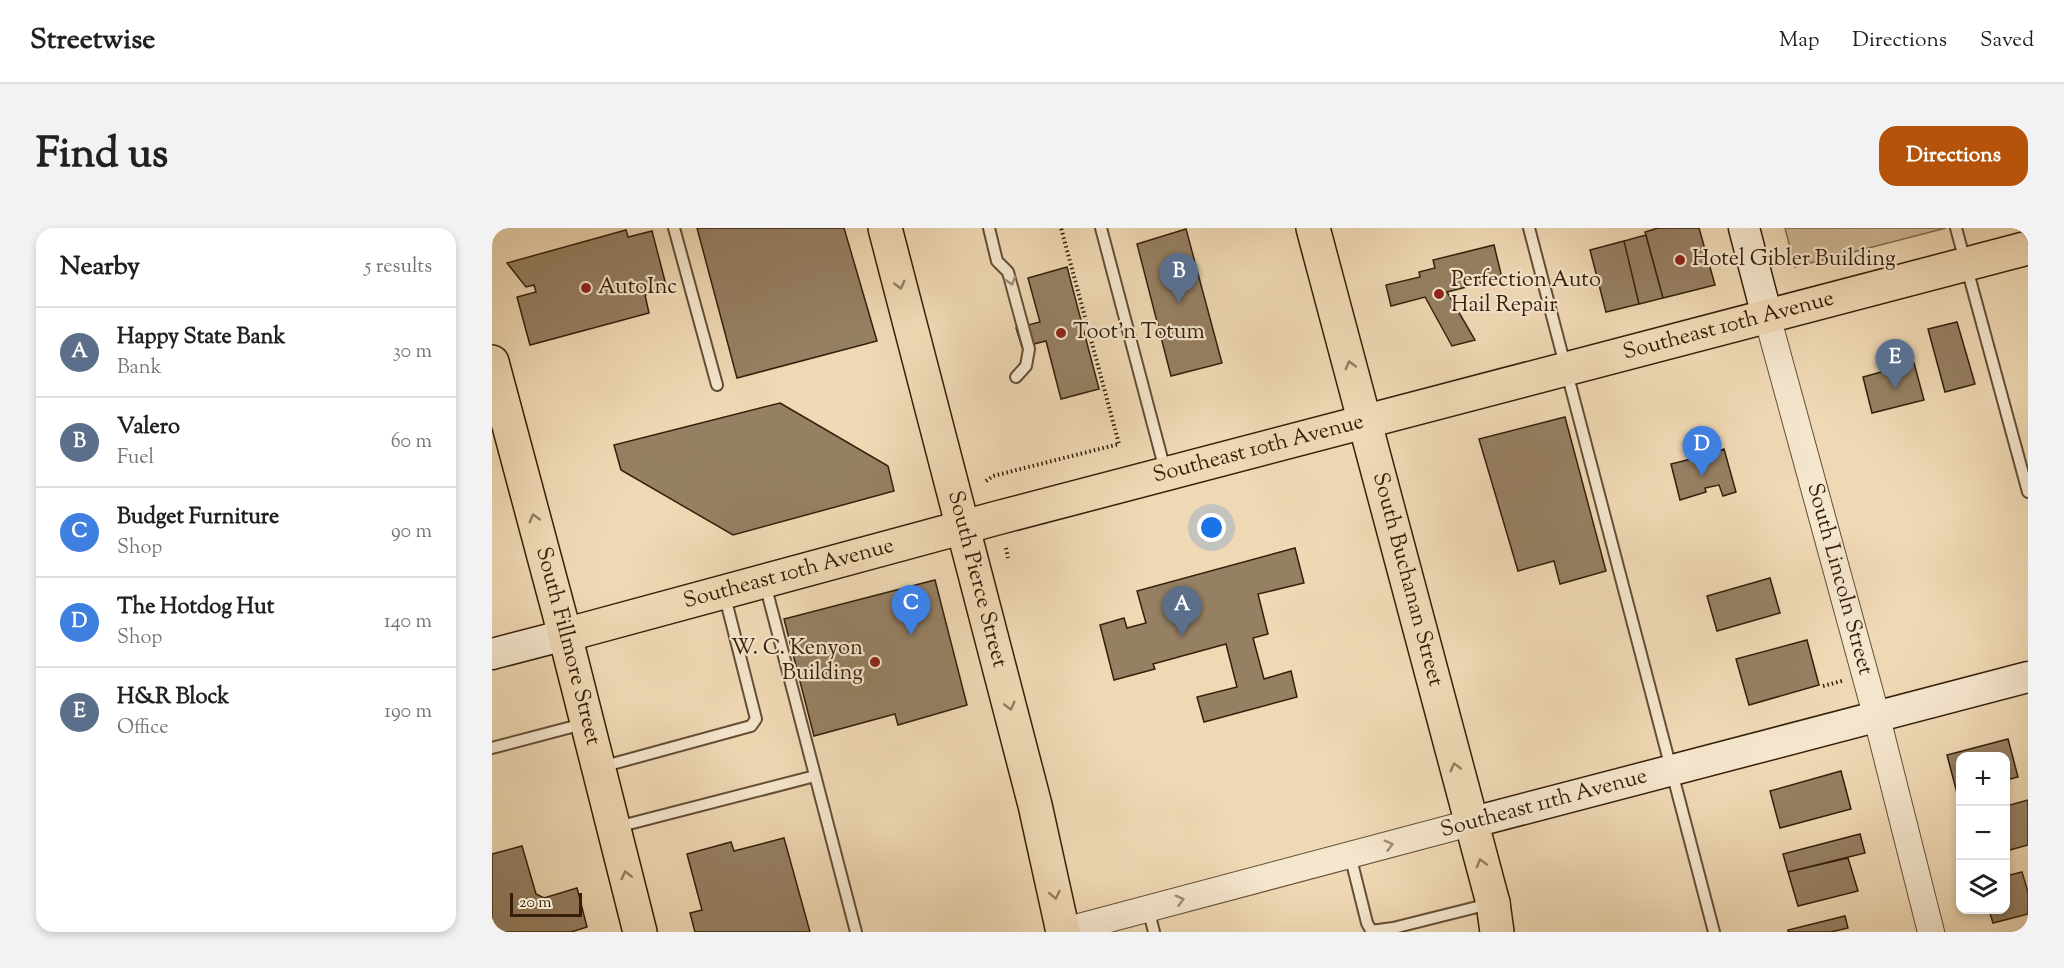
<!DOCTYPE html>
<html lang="en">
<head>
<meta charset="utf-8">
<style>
	:root { --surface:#fff; --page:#f2f2f2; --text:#202124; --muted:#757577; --line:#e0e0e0; --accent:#b45309 }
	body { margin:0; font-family:"Sorts Mill Goudy",serif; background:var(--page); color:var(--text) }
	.controls { position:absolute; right:18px; bottom:18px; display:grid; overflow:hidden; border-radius:12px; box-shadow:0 3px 9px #0003 }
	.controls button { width:54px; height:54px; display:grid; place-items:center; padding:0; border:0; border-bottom:2px solid var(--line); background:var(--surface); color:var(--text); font:30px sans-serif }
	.scale { position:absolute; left:18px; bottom:15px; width:72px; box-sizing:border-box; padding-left:6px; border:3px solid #351f0b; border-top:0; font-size:16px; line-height:21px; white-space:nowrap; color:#351f0b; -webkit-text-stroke:4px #f5e6ce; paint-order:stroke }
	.you { position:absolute; left:720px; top:300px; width:21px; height:21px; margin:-15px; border:4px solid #fff; border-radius:50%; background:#1a73e8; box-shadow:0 0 0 9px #1a73e833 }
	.badge { display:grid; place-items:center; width:39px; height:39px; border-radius:50%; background:var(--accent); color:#fff; font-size:20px; font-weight:700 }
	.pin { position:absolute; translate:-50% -50px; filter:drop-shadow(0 2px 3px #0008) }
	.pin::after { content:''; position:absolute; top:32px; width:21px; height:18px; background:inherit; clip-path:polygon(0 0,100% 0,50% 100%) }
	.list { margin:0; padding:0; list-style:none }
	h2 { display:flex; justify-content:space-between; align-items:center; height:78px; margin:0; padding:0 24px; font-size:26px }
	h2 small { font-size:20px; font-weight:400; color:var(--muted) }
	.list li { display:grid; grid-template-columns:39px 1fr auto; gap:18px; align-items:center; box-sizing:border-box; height:90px; padding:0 24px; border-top:2px solid var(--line) }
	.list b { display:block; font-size:22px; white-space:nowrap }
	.list p { margin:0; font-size:20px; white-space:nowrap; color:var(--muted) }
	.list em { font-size:20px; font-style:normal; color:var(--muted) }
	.icon { flex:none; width:33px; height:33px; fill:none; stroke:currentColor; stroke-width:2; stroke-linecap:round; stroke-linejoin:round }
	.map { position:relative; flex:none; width:1536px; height:704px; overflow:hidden; border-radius:18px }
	header { display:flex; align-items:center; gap:36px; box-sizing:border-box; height:84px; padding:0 30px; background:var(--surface); border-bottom:2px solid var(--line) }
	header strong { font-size:28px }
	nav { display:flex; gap:33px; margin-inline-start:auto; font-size:21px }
	.intro { display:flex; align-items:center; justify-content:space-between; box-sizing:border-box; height:144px; padding:0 36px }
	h1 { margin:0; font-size:42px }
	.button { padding:15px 27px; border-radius:18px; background:var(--accent); color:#fff; font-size:21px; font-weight:700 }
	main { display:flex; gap:36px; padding:0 36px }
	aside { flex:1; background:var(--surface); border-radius:18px; box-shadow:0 3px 9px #0003 }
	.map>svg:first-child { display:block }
</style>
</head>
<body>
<header>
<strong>Streetwise</strong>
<nav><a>Map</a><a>Directions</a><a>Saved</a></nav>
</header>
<div class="intro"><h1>Find us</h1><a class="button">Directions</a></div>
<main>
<aside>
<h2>Nearby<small>5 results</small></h2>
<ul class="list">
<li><span class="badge" style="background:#5c6f8a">A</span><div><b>Happy State Bank</b><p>Bank</p></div><em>30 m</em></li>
<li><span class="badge" style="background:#5c6f8a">B</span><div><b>Valero</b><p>Fuel</p></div><em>60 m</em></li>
<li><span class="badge" style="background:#3f7fe0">C</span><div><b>Budget Furniture</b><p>Shop</p></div><em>90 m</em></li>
<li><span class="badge" style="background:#3f7fe0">D</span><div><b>The Hotdog Hut</b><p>Shop</p></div><em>140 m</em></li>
<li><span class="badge" style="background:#5c6f8a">E</span><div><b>H&amp;R Block</b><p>Office</p></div><em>190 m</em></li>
</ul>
</aside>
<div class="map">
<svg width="1536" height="704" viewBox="0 0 1536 704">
	<rect width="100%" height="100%" fill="#efd9b4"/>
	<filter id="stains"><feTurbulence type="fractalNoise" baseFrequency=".00333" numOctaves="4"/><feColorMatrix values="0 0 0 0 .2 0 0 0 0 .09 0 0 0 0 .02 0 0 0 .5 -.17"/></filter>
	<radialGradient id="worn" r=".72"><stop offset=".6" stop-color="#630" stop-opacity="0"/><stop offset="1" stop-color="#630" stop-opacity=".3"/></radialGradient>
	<path fill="#cfb997" stroke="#826c51" stroke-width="1.5" d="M1293,0h161l-151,39z"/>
	<path fill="#968063" stroke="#351f0b" stroke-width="1.5" d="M205,0h147l33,113 -140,37z
		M1166,0h41l16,57 -52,13 -18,-66z
		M694,1l36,134 -51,13 -34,-132z
		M134,2l2,7 24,-6 15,58 -22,6 4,18 -119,32 -13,-48 19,-5 -2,-7 -8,2 -19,-24z
		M1154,7l17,63 -24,6 -15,-63z
		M1132,13l15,63 -33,8 -16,-62z
		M1002,17l8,33 -55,14 28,48 -23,6 -27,-49 -34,9 -5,-21 34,-8 -1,-5 16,-4 -2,-8z
		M575,39l32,122 -38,10 -15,-58 -24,6 -6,-19 24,-6 -12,-44z
		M1465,94l18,62 -30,8 -17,-63z
		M1422,135l10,37 -52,13 -9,-36z
		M288,175l108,63 6,25 -161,44 -112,-65 -7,-25z
		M1073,189l41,154 -46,13 -6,-23 -36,10 -39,-132z
		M1219,216l2,9 11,-4 12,43 -13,4 -4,-11 -14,3 1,4 -26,8 -9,-36 32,-8 -2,-8z
		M803,320l9,35 -46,11 10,40 -15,4 11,41 27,-8 6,26 -93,25 -7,-25 40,-10 -11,-43 -73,20 2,5 -41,11 -14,-55 24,-7 3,10 19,-5 -9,-32z
		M1278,350l10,35 -63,18 -10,-35z
		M443,352l32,125 -69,20 -3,-11 -81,22 -30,-117z
		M1315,412l12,45 -70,20 -13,-46z
		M1516,511l10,38 -12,3v-24h-46v36l-3,1 -10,-38z
		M1349,543l10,38 -71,19 -10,-37z
		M1536,572v45l-22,6v-45z
		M1368,606l5,19 -77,19 -5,-18z
		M292,610l26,94h-115l-5,-19 12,-3 -15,-56 44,-12 3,9z
		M30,618l14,48 8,4 33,-10 10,39 -16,5h-79v-78z
		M1356,630l10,33 -60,15 -10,-34z
		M1530,644l6,20v22l-35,9 -4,-13h17v-34z
		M1353,688l3,12 -17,4h-43v-2z"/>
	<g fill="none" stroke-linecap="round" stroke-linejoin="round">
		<defs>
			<path id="service" d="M182,0l43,157
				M497,0l8,33 11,11 21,77 -3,17 -10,11
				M609,0l64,242
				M1037,0l185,704
				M1464,0l72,264
				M273,356l91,348
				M0,520l91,-24
				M109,539l150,-41 5,-7 -31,-122
				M125,599l198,-51
				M858,627l17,68 5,9
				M656,680l6,24
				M879,703l22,-3 96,-24"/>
			<g id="tertiary">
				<path id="s1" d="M1275,88l110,402 54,214"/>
				<path d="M568,704l410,-109"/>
			</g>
			<path id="secondary" d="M1252,0l23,88
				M0,426l73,-19
				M978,595l558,-146"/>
			<g id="primary">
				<path id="s2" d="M393,0l150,577 28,127"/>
				<path id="s3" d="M821,0l180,675"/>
				<path id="s4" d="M0,134l73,273 75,297"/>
				<path id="s5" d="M73,407l432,-117 1031,-270"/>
			</g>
			<path id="motorway" d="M1001,675l4,29"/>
		</defs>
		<use href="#service" stroke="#644e35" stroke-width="14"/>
		<use href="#tertiary" stroke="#644e35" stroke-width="28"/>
		<use href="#secondary" stroke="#351f0b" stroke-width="33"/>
		<use href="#primary" stroke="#351f0b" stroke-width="36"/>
		<use href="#motorway" stroke="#351f0b" stroke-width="36"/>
		<path stroke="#351f0b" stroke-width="4" stroke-dasharray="1.5 3" stroke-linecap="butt" d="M494,253l7,-5 126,-32 -58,-216
			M514,320l2,10
			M1331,458l19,-5"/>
		<use href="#service" stroke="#f5e6ce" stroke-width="10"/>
		<use href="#tertiary" stroke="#f5e6ce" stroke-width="26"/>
		<use href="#secondary" stroke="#f5e6ce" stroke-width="30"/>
		<use href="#primary" stroke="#efd9b4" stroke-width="33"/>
		<use href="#motorway" stroke="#efd9b4" stroke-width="33"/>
	</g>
	<defs><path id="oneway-chevron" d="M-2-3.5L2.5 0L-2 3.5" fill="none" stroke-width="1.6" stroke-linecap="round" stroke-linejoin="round" transform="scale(1.5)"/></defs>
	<g stroke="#9f8c76">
		<use href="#oneway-chevron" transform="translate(519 53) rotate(73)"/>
		<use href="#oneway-chevron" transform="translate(897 617) rotate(-15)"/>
		<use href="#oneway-chevron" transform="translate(688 672) rotate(-15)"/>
	</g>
	<g stroke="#927c60">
		<use href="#oneway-chevron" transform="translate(408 57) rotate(75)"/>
		<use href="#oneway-chevron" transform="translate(858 137) rotate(-105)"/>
		<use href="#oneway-chevron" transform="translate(42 290) rotate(-105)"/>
		<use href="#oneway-chevron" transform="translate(518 478) rotate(76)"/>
		<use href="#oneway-chevron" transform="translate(963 539) rotate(-105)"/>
		<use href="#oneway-chevron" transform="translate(989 635) rotate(-106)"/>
		<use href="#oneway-chevron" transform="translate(134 647) rotate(-104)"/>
		<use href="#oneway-chevron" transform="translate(563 667) rotate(79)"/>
	</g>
	<g fill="#8f2418" stroke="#f5e6ce" stroke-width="2">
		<circle cx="1188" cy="32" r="6"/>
		<circle cx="94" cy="60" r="6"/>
		<circle cx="947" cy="66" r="6"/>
		<circle cx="569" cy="105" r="6"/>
		<circle cx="383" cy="434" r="6"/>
	</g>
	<g text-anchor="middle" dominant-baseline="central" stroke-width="4.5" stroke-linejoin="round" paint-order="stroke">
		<g font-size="22" fill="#351f0b" stroke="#f5e6ce" text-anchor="start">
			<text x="1200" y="32">Hotel Gibler Building</text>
			<text x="959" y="53">Perfection Auto<tspan x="959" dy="25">Hail Repair</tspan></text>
			<text x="106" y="60">AutoInc</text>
			<text x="581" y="105">Toot'n Totum</text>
			<text x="371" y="421" text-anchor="end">W. C. Kenyon<tspan x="371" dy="25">Building</tspan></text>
		</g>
		<g font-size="22" fill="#351f0b" stroke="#f5e6ce">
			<text stroke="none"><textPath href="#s5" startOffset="1204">Southeast 10th Avenue</textPath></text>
			<text stroke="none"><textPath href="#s5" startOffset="718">Southeast 10th Avenue</textPath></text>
			<text stroke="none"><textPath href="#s5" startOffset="232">Southeast 10th Avenue</textPath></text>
			<text stroke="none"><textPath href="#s2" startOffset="363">South Pierce Street</textPath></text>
			<text stroke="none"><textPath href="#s3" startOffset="364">South Buchanan Street</textPath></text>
			<text stroke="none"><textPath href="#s1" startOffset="273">South Lincoln Street</textPath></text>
			<text stroke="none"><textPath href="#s4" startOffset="294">South Fillmore Street</textPath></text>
			<text transform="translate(1052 576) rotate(-15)">Southeast 11th Avenue</text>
		</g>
	</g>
	<rect width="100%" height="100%" filter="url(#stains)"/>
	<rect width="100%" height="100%" fill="url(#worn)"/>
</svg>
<div class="controls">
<button>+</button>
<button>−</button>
<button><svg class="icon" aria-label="layers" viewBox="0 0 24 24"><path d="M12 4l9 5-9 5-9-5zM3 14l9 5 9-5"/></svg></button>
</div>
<div class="scale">20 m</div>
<div class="you"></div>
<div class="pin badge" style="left:690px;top:408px;background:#5c6f8a">A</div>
<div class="pin badge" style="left:687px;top:75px;background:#5c6f8a">B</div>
<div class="pin badge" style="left:419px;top:407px;background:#3f7fe0">C</div>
<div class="pin badge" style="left:1210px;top:248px;background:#3f7fe0">D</div>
<div class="pin badge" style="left:1403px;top:161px;background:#5c6f8a">E</div>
</div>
</main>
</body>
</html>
